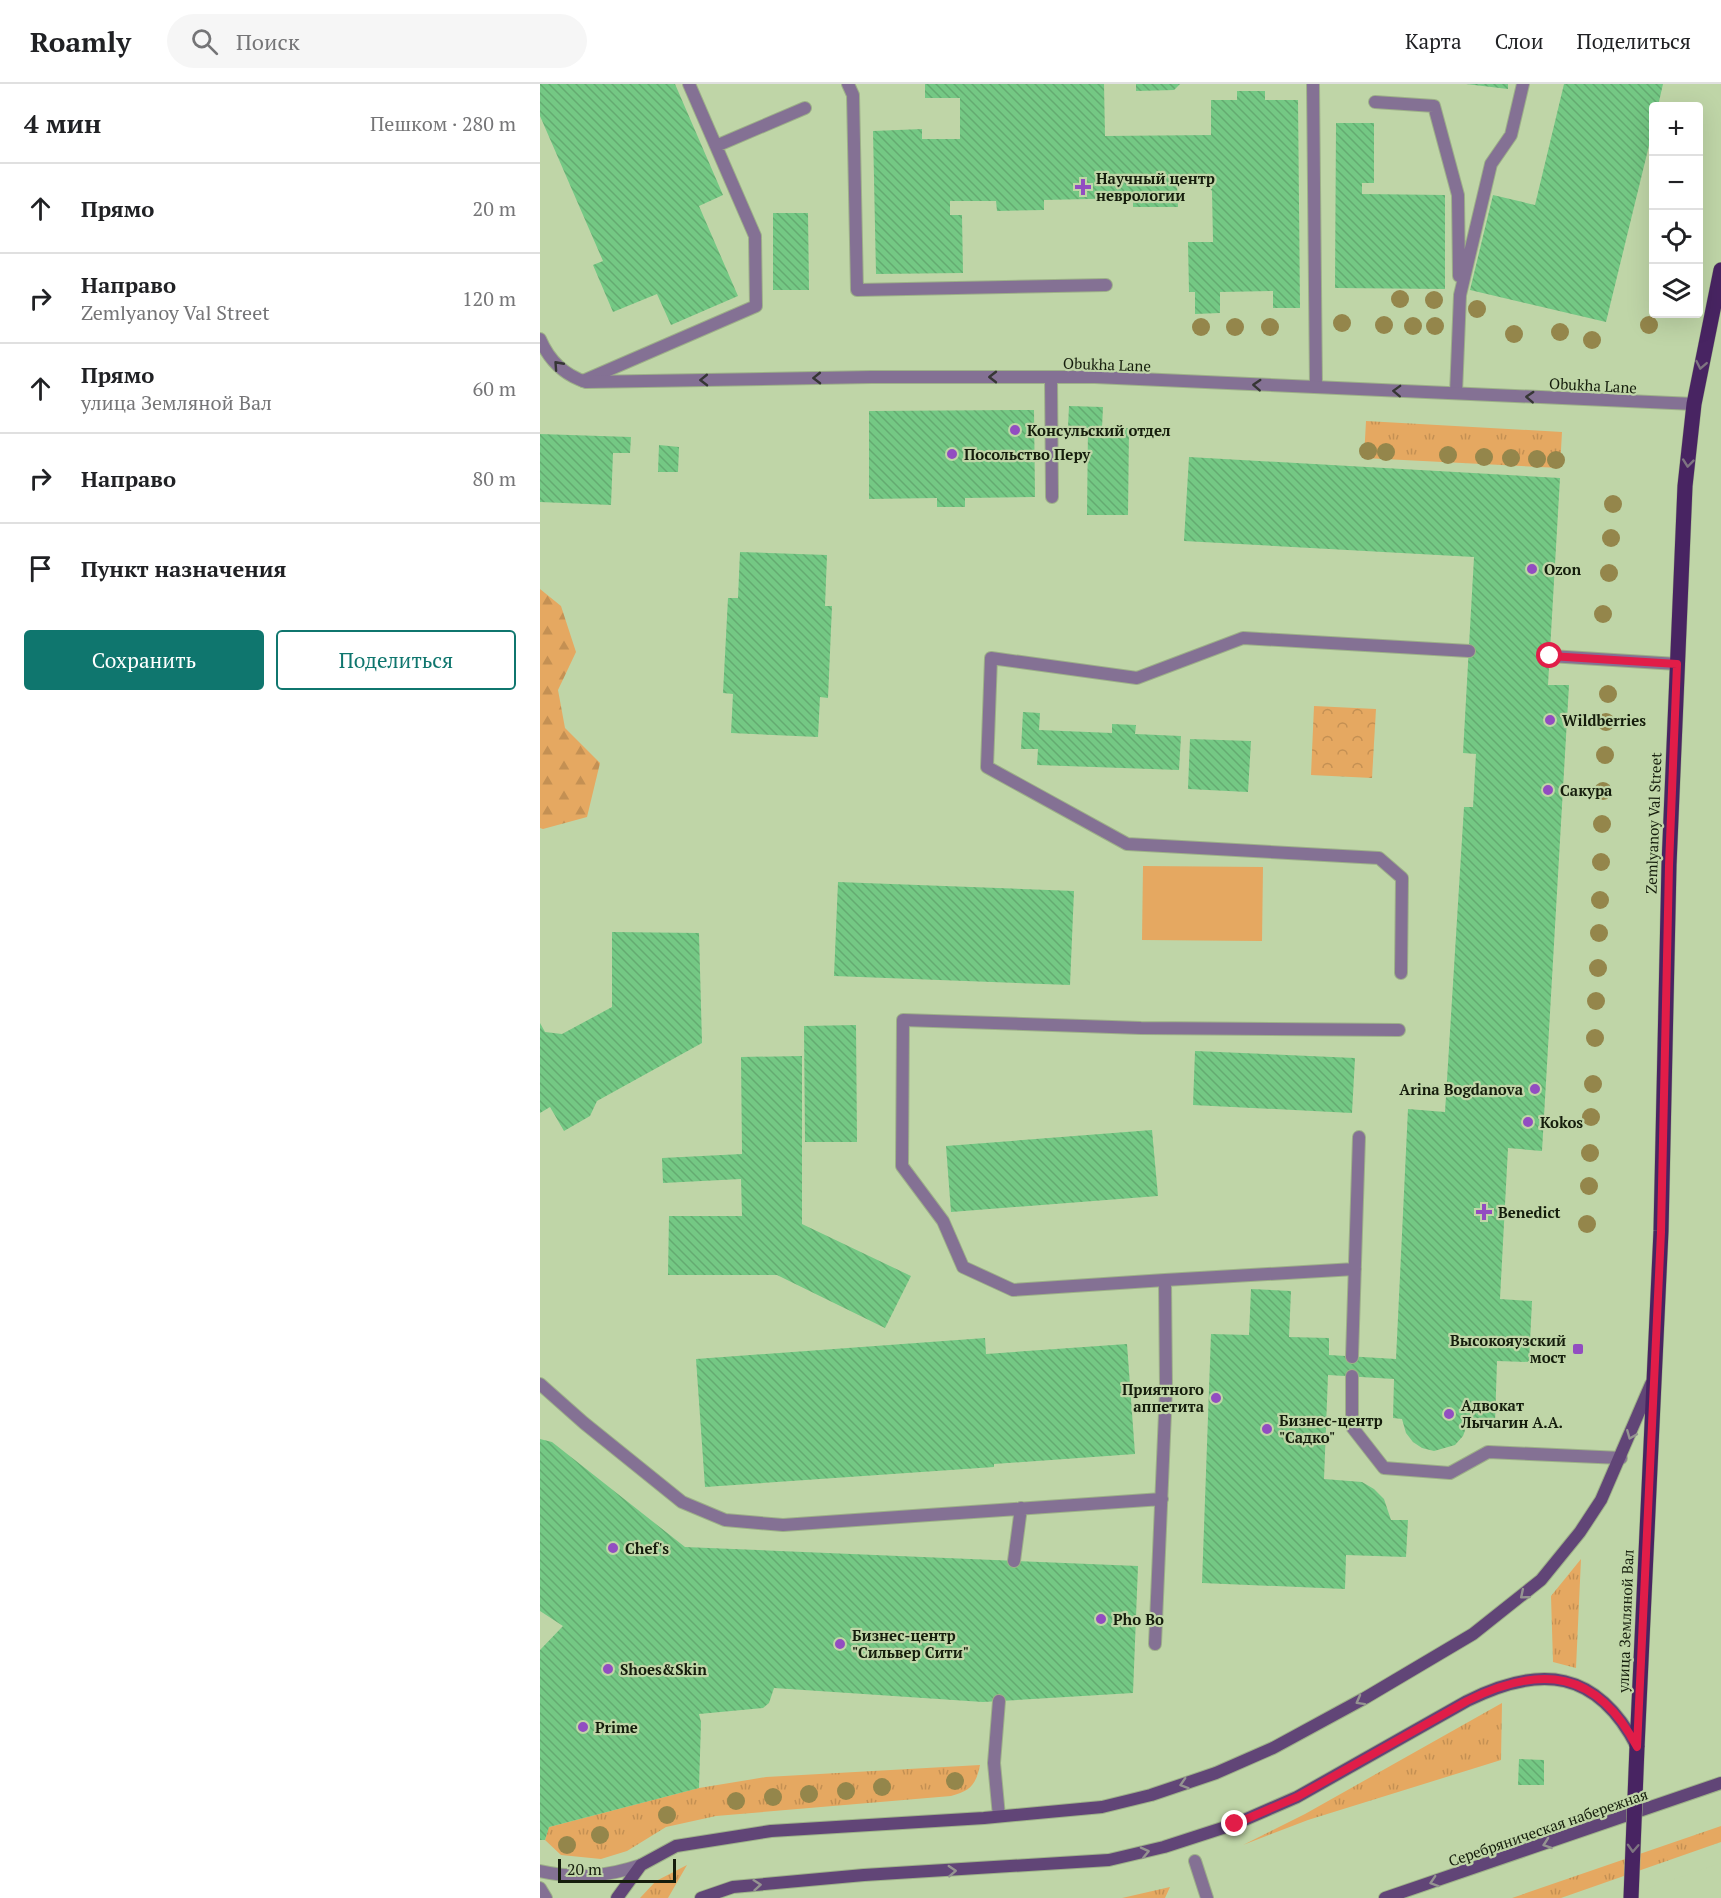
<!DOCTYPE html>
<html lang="ru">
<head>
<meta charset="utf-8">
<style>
	:root { --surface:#fff; --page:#f6f6f6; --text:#202124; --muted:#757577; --line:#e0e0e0; --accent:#0f766e }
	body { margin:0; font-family:"PT Serif",serif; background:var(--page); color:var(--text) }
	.controls { position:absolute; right:18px; top:18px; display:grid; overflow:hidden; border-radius:6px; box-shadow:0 6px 24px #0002 }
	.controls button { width:54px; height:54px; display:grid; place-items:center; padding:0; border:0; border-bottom:2px solid var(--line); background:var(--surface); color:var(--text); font:30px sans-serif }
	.scale { position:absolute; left:18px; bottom:15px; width:118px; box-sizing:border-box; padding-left:6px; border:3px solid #151d0c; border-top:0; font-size:16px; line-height:21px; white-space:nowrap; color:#151d0c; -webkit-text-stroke:4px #bfd5a7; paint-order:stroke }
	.stop { position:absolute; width:18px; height:18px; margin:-14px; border:4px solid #e11d48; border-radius:50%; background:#fff }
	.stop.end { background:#e11d48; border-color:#fff; box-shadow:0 2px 6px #0008 }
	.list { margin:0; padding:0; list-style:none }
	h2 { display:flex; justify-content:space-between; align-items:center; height:78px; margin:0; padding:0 24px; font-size:26px }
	h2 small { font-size:20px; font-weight:400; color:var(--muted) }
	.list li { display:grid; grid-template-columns:39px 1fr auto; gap:18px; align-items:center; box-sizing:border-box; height:90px; padding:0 24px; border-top:2px solid var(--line) }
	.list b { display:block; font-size:22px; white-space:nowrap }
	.list p { margin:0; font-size:20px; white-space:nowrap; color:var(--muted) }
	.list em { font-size:20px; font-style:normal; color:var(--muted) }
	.actions { display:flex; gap:12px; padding:18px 24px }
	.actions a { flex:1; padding:14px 0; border:2px solid var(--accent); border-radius:6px; text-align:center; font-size:21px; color:var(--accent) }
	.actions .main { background:var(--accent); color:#fff }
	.icon { flex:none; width:33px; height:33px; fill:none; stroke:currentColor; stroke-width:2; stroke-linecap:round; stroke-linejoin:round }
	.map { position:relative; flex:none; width:1181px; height:1814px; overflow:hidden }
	header { display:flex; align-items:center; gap:36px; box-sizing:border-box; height:84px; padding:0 30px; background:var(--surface); border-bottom:2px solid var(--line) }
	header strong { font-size:28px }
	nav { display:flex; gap:33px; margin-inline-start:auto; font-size:21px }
	.search { width:420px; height:54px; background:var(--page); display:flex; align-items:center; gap:15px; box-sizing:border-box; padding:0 21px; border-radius:33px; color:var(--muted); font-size:22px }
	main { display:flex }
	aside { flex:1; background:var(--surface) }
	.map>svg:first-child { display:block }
</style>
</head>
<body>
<header>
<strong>Roamly</strong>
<div class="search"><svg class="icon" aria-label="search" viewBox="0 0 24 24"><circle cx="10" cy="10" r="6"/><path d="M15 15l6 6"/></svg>Поиск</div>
<nav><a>Карта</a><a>Слои</a><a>Поделиться</a></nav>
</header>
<main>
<aside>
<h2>4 мин<small>Пешком · 280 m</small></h2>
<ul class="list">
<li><svg class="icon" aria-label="ahead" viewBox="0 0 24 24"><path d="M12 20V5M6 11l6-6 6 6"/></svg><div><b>Прямо</b></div><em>20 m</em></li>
<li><svg class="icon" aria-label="right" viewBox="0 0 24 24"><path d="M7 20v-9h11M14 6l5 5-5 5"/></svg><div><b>Направо</b><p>Zemlyanoy Val Street</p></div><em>120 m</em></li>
<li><svg class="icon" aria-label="ahead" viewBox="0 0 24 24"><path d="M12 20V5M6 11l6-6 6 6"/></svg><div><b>Прямо</b><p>улица Земляной Вал</p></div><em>60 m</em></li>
<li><svg class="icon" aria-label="right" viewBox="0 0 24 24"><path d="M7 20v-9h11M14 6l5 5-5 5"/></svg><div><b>Направо</b></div><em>80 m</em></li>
<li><svg class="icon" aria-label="arrive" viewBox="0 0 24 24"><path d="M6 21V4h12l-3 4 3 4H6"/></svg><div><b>Пункт назначения</b></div></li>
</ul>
<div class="actions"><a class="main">Сохранить</a><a>Поделиться</a></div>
</aside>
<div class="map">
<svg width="1181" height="1814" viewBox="0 0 1181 1814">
	<defs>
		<pattern id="grass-tufts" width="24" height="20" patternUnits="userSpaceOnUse" patternTransform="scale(1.5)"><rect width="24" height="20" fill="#e5a861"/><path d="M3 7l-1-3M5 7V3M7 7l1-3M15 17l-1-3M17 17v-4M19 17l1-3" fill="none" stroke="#c49053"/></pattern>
		<pattern id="forest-firs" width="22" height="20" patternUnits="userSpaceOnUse" patternTransform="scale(1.5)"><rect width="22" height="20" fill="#e5a861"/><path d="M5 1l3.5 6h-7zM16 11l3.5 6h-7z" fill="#c49053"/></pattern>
		<pattern id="park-crowns" width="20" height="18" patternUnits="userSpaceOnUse" patternTransform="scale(1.5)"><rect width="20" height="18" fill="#e5a861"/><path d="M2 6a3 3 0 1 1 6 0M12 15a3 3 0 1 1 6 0" fill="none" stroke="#c49053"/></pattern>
		<pattern id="building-back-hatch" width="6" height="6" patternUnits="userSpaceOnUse" patternTransform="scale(1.5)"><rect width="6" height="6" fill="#74c884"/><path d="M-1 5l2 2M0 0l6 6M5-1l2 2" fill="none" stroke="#64ab71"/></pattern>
	</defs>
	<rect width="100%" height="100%" fill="#bfd5a7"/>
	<path fill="url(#grass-tufts)" d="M826,337l196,11 -2,36 -196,-10z
		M1041,1475l-5,109 -23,-6 -2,-66z
		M962,1619l-1,57 -193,60 -65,25 62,-31z
		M440,1681c-4,20 -10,26 -29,31l-235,20 -50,11 -39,24 -26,8 -40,-4 -16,-15 4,-13 150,-39 67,-11z
		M1181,1742v16l-160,56h-49z
		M147,1781l-19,33h-28l16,-17z
		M630,1803l-5,11h-43z"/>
	<path fill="url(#forest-firs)" d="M0,505l21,17 15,46 -18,38 7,38 35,35 -13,54 -44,12 -3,-1z"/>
	<path fill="url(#park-crowns)" d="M774,622l62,3 -4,69 -61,-3z"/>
	<path fill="#e5a861" d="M603,782l120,1 -1,74 -120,-1z"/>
	<path fill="#bfd5a7" d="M1181,1779v35h-95l2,-3z"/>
	<path fill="url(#building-back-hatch)" d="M0,0h135l48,111 -24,11 39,90 -67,29 -14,-31 -44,18 -20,-47 10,-4 -63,-145z
		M385,0h179l1,52 106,-1v-35h26v-9h28v9h33l2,208h-27v-17l-53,1v21l-25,1v-22h-6l-1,-50h25l-1,-51 -9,-11 -26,1 1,26h-45v-9l-89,2v10l-47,1 -1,-10h-46v14h12l1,58 -87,1 -3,-143 49,-2v10h38v-41h-35z
		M596,0h44l-6,6 -38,1z
		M926,0h42v5z
		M1024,0h99l-5,22h-4v19l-48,197 -136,-32 23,-95 42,10z
		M796,39h38v60h-12v11l83,1v94l-110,-1z
		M233,129h35l1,77h-36z
		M529,322l34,1 -1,21h27l-1,87h-41l1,-87 -20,-1z
		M494,326l1,87 -70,1v9h-28v-9l-68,1v-88z
		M0,350l91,3 -1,16h-17l-2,52 -71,-3z
		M119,361l20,2 -1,25h-20z
		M649,373l371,21 -12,207h21l-27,466 -34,-3 -8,151 32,2 -3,61 -32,-1 -2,62 -27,-1 -5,14 -8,9 -21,6 -12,-3 -9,-6 -7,-9 -4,-14 -9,-1 1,-39 -66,-4 -4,104 38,3 12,7 10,10 7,21h17l-2,37 -60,-2 -1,34 -143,-6 9,-249 38,1 2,-46 40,2 -2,46 40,1v17l67,4 12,-250 37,3 19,-305h9l3,-53 -13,-1 11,-196 -290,-16z
		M200,468l87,3 -2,51h7l-4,92 -8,-1 -2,40 -87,-4 2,-39 -10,-1 5,-95h10z
		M483,628l17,1 -1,17 73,3v-9l24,1 -1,9 46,2 -2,34 -142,-5 1,-16h-17z
		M650,655l61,2 -3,51 -60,-3z
		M298,798l236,9 -4,94 -236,-9z
		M72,848l87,1 3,110 -105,58 -7,15 -26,15 -14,-24 -10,6v-90l5,9 17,2 50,-27z
		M316,941l1,117h-52l-1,-116z
		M655,967l160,7 -3,55 -159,-8z
		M262,972v168l109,52 -26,52 -108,-53h-109l1,-59h73l-1,-37 -78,4 -1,-25 80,-4 -1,-97z
		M612,1046l6,66 -207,16 -5,-66z
		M445,1254l1,16 141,-10 8,110 -141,10v3l-289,20 -9,-128z
		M0,1355l12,3 133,105 453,19 -5,127 -150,9 -209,-14 -5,15 -6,5 -64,6 2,8 -2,66 -150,39 -4,13h-5v-190l23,-24 -23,-15z
		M979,1675l25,1v25h-26z"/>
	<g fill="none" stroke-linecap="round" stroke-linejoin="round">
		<defs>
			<path id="service" d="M308,0l5,11 4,195 249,-5
				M773,0l3,303
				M835,18l59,4 24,89 1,81
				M176,62l89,-38
				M511,293l1,120
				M43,297l173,-75 -1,-70 -66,-152
				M916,309l4,-98 31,-131 20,-29 12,-51
				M1010,572l127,8
				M861,889l1,-95 -23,-20 -252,-14 -140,-77 4,-109 146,20 106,-40 226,13
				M625,1196l190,-11
				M812,1273l7,-220
				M812,1292v51l32,41 66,5 38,-21 133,6
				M0,1300l44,39 98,79 43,18 58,5 379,-26
				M474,1477l7,-53
				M615,1560l11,-254 -1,-110 -152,10 -50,-23 -20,-46 -41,-55 1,-146 238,8 258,2
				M459,1617l-5,62 5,53
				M655,1777l12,37
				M0,1787c36,8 66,6 101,-6
				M0,1804l6,10"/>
			<path id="minor" d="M0,255c9,21 24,36 46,43l285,-5h224l599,27"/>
			<path id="secondary" d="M77,1814l24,-33 35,-19 95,-15 213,-13 118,-11 49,-12 65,-22 57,-25 92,-50 108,-64 68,-54 39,-48 21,-32 50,-116
				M161,1814l32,-11 131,-12 245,-15 55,-13 71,-23 62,-27 170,-96c74,-37 130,-31 170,46
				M845,1814l336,-115"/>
			<path id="primary" d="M1097,1663l24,-516 8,-366 16,-379 9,-82 27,-134"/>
		</defs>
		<use href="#service" stroke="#9db088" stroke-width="14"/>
		<use href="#minor" stroke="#9db088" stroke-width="14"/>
		<use href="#secondary" stroke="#9db088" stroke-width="14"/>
		<use href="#primary" stroke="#9db088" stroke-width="16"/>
		<use href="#service" stroke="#847194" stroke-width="12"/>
		<use href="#minor" stroke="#847194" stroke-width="12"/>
		<use href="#secondary" stroke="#614577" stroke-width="12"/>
		<use href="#primary" stroke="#482462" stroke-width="15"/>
		<defs>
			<path id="primary-bridge" d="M1091,1814l6,-151"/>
		</defs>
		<use href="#primary-bridge" stroke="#9db088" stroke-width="16" stroke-linecap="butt"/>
		<use href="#primary-bridge" stroke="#482462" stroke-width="15"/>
	</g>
	<g fill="#94864b">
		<circle cx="860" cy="215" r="9"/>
		<circle cx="894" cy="216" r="9"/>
		<circle cx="937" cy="225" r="9"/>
		<circle cx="802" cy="239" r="9"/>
		<circle cx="844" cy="241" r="9"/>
		<circle cx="1109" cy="241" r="9"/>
		<circle cx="873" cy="242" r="9"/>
		<circle cx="895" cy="242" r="9"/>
		<circle cx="661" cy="243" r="9"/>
		<circle cx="695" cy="243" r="9"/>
		<circle cx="730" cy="243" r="9"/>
		<circle cx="1020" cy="248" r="9"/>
		<circle cx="974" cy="250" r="9"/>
		<circle cx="1052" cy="256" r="9"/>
		<circle cx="828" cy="367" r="9"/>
		<circle cx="846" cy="368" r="9"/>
		<circle cx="908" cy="371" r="9"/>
		<circle cx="944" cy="373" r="9"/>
		<circle cx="971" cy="374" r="9"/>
		<circle cx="997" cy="375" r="9"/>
		<circle cx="1016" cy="376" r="9"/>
		<circle cx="1073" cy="420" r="9"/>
		<circle cx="1071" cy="454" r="9"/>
		<circle cx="1069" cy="489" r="9"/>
		<circle cx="1063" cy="530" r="9"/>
		<circle cx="1068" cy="610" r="9"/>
		<circle cx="1066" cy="638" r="9"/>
		<circle cx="1065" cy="671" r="9"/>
		<circle cx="1063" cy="707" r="9"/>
		<circle cx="1062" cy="740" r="9"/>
		<circle cx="1061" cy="778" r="9"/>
		<circle cx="1060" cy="816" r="9"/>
		<circle cx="1059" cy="849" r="9"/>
		<circle cx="1058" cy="884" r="9"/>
		<circle cx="1056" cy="917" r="9"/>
		<circle cx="1055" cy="954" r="9"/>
		<circle cx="1053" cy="1000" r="9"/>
		<circle cx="1051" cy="1033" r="9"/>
		<circle cx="1050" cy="1069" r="9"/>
		<circle cx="1049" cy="1102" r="9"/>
		<circle cx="1047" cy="1140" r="9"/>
		<circle cx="415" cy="1697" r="9"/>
		<circle cx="342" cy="1703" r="9"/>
		<circle cx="306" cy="1707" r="9"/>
		<circle cx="269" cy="1710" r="9"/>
		<circle cx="233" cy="1713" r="9"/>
		<circle cx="196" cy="1717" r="9"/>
		<circle cx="127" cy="1731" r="9"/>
		<circle cx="60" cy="1751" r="9"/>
		<circle cx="27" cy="1761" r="9"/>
	</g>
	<defs><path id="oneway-chevron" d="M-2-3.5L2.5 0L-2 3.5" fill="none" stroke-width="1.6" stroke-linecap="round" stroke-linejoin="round" transform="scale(1.5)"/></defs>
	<g stroke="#363635">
		<use href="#oneway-chevron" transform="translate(18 281) rotate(-132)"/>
		<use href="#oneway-chevron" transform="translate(453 293) rotate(-180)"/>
		<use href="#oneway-chevron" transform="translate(277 294) rotate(179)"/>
		<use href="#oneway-chevron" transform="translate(164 296) rotate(179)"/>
		<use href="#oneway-chevron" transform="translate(717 301) rotate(-177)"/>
		<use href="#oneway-chevron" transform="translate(857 307) rotate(-178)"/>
		<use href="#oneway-chevron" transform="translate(990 313) rotate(-177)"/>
	</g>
	<g stroke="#7e7481">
		<use href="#oneway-chevron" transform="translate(1161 281) rotate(101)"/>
		<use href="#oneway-chevron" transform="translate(1148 379) rotate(96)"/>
		<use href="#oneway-chevron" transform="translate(1093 1764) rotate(93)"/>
	</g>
	<g stroke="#959491">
		<use href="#oneway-chevron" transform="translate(1091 1351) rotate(112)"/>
		<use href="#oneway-chevron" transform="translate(984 1511) rotate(140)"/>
		<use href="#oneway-chevron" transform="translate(820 1617) rotate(151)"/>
		<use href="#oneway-chevron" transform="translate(644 1700) rotate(162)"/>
		<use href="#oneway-chevron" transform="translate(1007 1760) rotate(161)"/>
		<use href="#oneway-chevron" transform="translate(605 1768) rotate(-13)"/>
		<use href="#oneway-chevron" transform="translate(412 1787) rotate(-3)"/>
		<use href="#oneway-chevron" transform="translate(894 1798) rotate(162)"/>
		<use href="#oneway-chevron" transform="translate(217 1801) rotate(-5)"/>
	</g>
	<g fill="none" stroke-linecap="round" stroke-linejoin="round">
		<path stroke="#e11d48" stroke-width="8" d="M695,1740l62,-27 170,-96c74,-37 130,-31 170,46l24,-515 8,-366 8,-202 -127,-8"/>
	</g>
	<g fill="#924dc1" stroke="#bfd5a7" stroke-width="2">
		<path d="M540 94h6v6h6v6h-6v6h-6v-6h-6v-6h6z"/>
		<circle cx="475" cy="346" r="6"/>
		<circle cx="412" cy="370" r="6"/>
		<circle cx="992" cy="485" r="6"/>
		<circle cx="1010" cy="636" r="6"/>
		<circle cx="1008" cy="706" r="6"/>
		<circle cx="995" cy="1005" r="6"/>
		<circle cx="988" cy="1038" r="6"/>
		<path d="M941 1119h6v6h6v6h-6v6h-6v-6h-6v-6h6z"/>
		<rect x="1032" y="1259" width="12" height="12" rx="3"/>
		<circle cx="676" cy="1314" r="6"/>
		<circle cx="909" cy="1330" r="6"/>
		<circle cx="727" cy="1345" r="6"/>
		<circle cx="73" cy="1464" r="6"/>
		<circle cx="561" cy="1535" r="6"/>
		<circle cx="300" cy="1560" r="6"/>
		<circle cx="68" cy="1585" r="6"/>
		<circle cx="43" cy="1643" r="6"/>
	</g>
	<g text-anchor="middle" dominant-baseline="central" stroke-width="4.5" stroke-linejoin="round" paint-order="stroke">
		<g font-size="15" font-weight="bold" fill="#151d0c" stroke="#bfd5a7" text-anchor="start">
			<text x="556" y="94">Научный центр<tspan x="556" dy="17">неврологии</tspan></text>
			<text x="487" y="346">Консульский отдел</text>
			<text x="424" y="370">Посольство Перу</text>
			<text x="1004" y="485">Ozon</text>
			<text x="1022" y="636">Wildberries</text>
			<text x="1020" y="706">Сакура</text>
			<text x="983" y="1005" text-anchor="end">Arina Bogdanova</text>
			<text x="1000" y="1038">Kokos</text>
			<text x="958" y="1128">Benedict</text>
			<text x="1026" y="1256" text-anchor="end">Высокояузский<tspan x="1026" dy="17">мост</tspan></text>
			<text x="664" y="1305" text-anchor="end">Приятного<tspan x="664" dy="17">аппетита</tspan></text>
			<text x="921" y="1321">Адвокат<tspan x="921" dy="17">Лычагин А.А.</tspan></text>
			<text x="739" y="1336">Бизнес-центр<tspan x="739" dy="17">"Садко"</tspan></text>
			<text x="85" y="1464">Chef's</text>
			<text x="573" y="1535">Pho Bo</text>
			<text x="312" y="1551">Бизнес-центр<tspan x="312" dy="17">"Сильвер Сити"</tspan></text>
			<text x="80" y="1585">Shoes&amp;Skin</text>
			<text x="55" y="1643">Prime</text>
		</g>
		<g font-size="15" fill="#151d0c" stroke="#bfd5a7">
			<text transform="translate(567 280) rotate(2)">Obukha Lane</text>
			<text transform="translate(1053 301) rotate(3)">Obukha Lane</text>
			<text transform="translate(1113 739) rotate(-88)">Zemlyanoy Val Street</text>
			<text transform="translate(1085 1537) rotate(-88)">улица Земляной Вал</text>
			<text transform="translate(1008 1743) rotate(-19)">Серебряническая набережная</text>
		</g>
	</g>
</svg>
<div class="controls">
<button>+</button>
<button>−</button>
<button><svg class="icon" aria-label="locate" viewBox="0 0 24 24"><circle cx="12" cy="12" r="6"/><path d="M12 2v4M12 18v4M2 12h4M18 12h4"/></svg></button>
<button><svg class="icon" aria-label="layers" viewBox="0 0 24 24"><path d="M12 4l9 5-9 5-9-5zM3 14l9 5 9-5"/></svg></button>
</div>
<div class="scale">20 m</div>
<div class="stop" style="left:1010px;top:572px"></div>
<div class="stop end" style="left:695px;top:1740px"></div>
</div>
</main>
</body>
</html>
